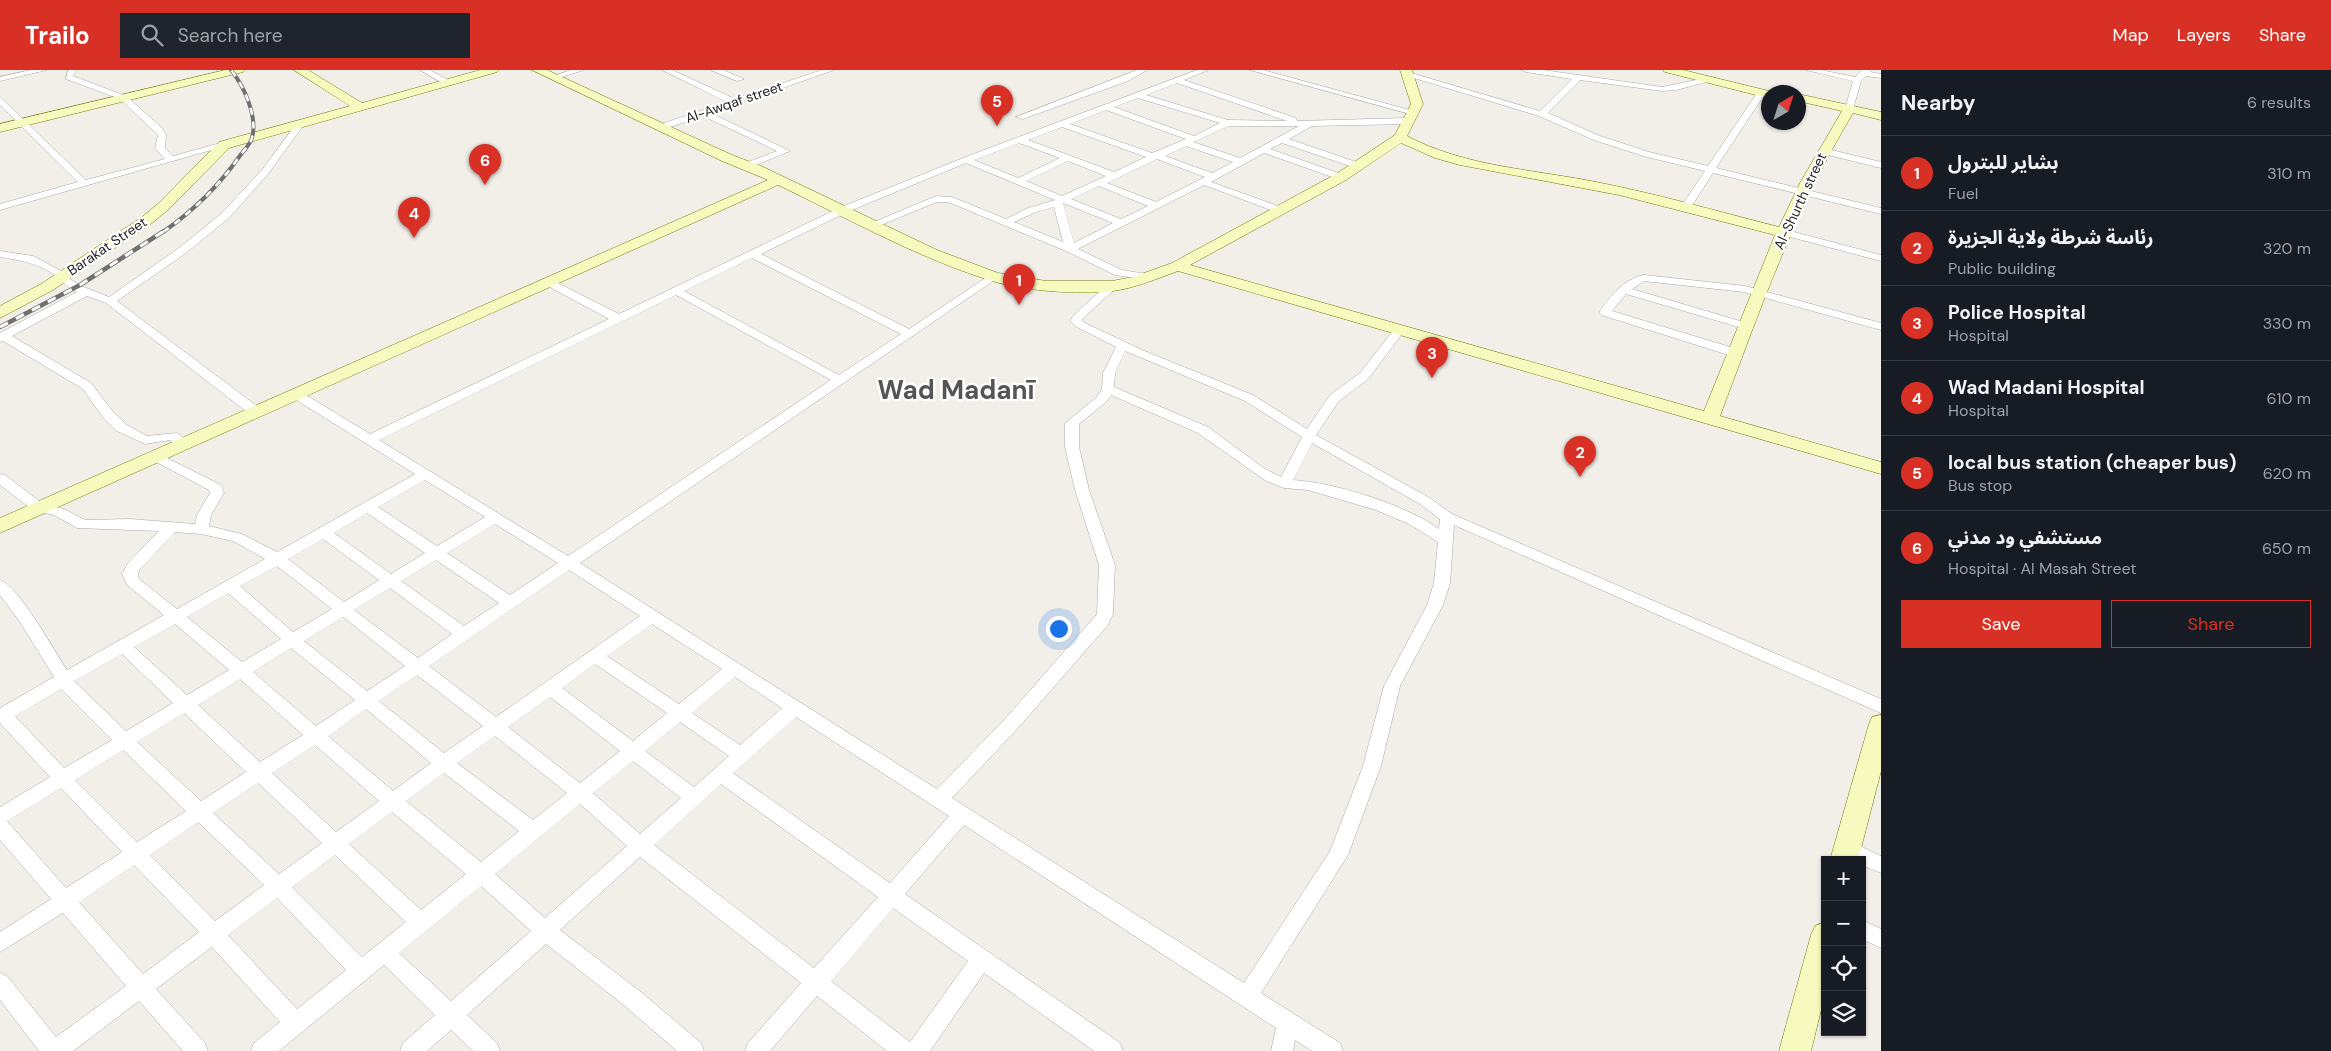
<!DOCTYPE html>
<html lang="en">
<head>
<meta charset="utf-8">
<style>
	:root { --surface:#171b24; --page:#20242c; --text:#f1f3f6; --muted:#9ea1a6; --line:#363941; --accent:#d93025 }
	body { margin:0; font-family:"DM Sans","Noto Sans Arabic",sans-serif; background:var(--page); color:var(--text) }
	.controls { position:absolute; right:15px; bottom:15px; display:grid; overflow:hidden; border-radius:0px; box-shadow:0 1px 4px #0004 }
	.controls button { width:45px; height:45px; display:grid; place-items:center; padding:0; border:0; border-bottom:1px solid var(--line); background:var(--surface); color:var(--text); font:25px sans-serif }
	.compass { position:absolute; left:1761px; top:15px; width:45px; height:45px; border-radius:50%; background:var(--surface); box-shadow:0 1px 4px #0004; rotate:39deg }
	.you { position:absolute; left:1058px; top:558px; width:18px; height:18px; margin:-12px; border:4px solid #fff; border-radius:50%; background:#1a73e8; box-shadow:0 0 0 8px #1a73e833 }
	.badge { display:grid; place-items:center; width:32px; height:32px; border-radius:50%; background:var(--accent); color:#fff; font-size:16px; font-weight:700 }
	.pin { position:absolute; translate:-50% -41px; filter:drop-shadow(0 1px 2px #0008) }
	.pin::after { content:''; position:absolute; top:26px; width:18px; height:15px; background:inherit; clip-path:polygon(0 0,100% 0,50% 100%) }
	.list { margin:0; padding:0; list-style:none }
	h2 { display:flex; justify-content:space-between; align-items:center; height:65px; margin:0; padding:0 20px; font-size:21px }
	h2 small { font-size:16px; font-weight:400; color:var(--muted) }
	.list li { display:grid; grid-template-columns:32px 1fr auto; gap:15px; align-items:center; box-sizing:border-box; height:75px; padding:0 20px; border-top:1px solid var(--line) }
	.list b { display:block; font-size:19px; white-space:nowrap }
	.list p { margin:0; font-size:16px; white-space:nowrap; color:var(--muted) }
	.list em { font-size:16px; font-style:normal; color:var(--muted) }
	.actions { display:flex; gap:10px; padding:15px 20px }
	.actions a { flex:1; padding:11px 0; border:1px solid var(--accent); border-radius:0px; text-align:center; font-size:18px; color:var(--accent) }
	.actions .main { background:var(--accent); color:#fff }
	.icon { flex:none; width:28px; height:28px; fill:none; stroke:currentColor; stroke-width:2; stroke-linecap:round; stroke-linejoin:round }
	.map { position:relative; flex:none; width:1881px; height:981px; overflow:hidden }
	header { display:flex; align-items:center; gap:30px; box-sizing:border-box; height:70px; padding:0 25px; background:var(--accent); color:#fff }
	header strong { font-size:24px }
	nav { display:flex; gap:28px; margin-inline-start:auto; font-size:18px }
	.search { width:350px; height:45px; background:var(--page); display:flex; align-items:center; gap:12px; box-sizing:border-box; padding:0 18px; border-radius:0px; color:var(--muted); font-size:19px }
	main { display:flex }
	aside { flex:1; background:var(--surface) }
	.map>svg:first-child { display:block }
</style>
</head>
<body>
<header>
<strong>Trailo</strong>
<div class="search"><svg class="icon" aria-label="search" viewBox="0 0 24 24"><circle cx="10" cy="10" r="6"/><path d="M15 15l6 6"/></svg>Search here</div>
<nav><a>Map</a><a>Layers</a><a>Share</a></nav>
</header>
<main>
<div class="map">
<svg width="1881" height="981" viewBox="0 0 1881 981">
	<rect width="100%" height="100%" fill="#f2efe9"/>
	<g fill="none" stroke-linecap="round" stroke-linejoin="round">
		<defs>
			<path id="street" d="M31,0h16l-47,11v-4z
				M68,0h8l-3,6 53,20 36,32 4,7 -1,13 8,8 51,-14 5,3 -229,65v-6l78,-22 -78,-77v-8l86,83 79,-21 -10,-11 3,-13 -3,-3 -35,-33 -54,-20z
				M420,0h10l21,12 -7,2z
				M571,0h13l-29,9 -4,-2z
				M662,0h10l63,29 87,-29h12l-123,43 79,38 -44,18 -3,-1v-4l34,-13 -74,-35 -33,11h-6v-4l63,-21z
				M711,0h12l21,9 -7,2z
				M1137,0h10l-19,11 -105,38 -7,-2z
				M1197,0h11l-24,10 112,38 1,3 110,-3 4,3 -4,3 -95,2 -23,13 73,25 2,2 -5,3 -77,-26 -12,6 74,26v4h-6l-74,-26 -53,29 73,26v4h-8l-72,-27 -126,64 44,21 31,5v4l-4,1 -34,-5 -49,-24 -118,-49h-11l-61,25h-8l-1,-2 69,-29 16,1 54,22 22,-11 27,-8 -89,-37 -119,49 -86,42 148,75 81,-54h8l1,2 -419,286 357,226 69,-71 91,-104 2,-49 -24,-75 -10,-43v-24l32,-26 5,-8 1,-16 13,-26 -41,-21 -5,-5 3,-5 35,-32 4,-1 6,3 -2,2 -34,31 1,3 59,28 111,45 54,34 23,-34 30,-22 35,-45h8l2,2 -37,49 -29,22 -23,34 114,63 22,16 429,185v14l-427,-188 -4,58 -7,22 -43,81 -19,80 -33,89 -87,138 79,50 3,8h-31l-17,-11 -2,11h-22l5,-23 -312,-203 -59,69 215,149 3,8h-29l-110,-78 -54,78h-43l-70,-55 -47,55h-25l3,-8 53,-60 -161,-126 -80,73 81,62 60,51 3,8h-27l-52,-45 -79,-62 -79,71 30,28 3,8h-27l-22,-21 -24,21h-27l3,-8 32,-28 -51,-50 -105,86h-28l3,-8 26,-21 -68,-75 -56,42 49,54 3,8h-25l-44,-50 -66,50h-34l-39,-51v-27l7,3 49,61 70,-51 -63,-73 -63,39v-20l51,-33 -51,-59v-33l50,-30 -50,-54v-15l54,-31 -34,-55 -20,-27v-15c18,5 55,72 67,90l97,-55 -37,-30 -5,-11 6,-11 31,-32 -82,-3 -23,-13 -21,-5 -33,-25v-11l5,1 38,29 21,5 21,11 45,-1 65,5 2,-9 13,-22 -1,-3 -62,-33 2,-3h10l62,31 3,8 -13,22 -2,11 33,8 35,18 138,-78 -122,-76 -2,-3 2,-3h8l69,42 239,-115 -65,-35v-4h8l67,34 220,-106 124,-50zM1177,13l110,38 -59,-1 -82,-25zM1138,28l82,25 -26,13 -80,-29zM1106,40l80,29 -34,14 -82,-29zM1229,56h70l-59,32 -47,-16zM1062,57l84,30 -32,15 -86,-32zM1019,73l41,15 -42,20 -44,-18zM1186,76l47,16 -21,11 -47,-17zM1157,89l48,18 -49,25 -49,-19zM1068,91l38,15 -44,20 -36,-15zM1099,116l49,20 -27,13 -50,-20zM1063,133l50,20 -39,20zM1054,137l9,35 -49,-20 22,-10zM752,188l149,76 -62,41 -155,-84zM676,225l155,85 -263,176 -189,-116zM1125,281l120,50 57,36 -21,40 -16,-8 -57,-42 -94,-40 1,-14zM1111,325l87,38 68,48 18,7 24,2 68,20 33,14 29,18 -4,41 -7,22 -43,81 -21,80 -33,85 -86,132 -292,-185 66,-70 90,-103 5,-11 2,-49 -26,-75 -10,-43v-23l27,-22zM1312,373l108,61 20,15 -1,10c-35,-25 -103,-46 -146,-49zM425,410l60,37 -48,29 -59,-39zM367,443l58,40 -34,21 -57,-41zM495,454l63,39 -48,32 -63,-42zM175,462l26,2 32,7 32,18 -88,50 -38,-30 -1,-5 2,-5zM323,469l56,41 -35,22 -56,-43zM436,490l63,43 -35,23 -63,-45zM277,496l55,43 -39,23 -53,-46zM569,500l71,46 -144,101 -67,-51zM390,518l62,46 -34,24 -64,-48zM228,523l53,46 -39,23 -55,-45zM343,547l62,49 -38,25 -63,-50zM175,554l54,46 -42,25 -53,-48zM652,554l70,45 -43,35 -72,-48zM291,578l64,52 -39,26 -63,-54zM122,584l51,49 -47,28 -52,-50zM595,594l72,49 -34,28 -71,-53zM417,605l66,51 -39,27 -65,-52zM735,607l47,31 -42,37 -48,-32zM240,609l63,56 -43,27 -62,-57zM61,619l51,51 -48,28 -49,-52zM550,627l70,54 -40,32 -72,-56zM366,639l65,54 -38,28 -65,-55zM184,643l62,59 -45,29 -64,-59zM796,647l153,99 -59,67 -157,-110zM680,652l49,34 -35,31 -49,-36zM495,666l72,57 -34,27 -76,-57zM315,675l64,56 -43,31 -64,-59zM123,680l63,61 -49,31 -62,-62zM633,691l48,37 -41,36 -47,-41zM444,703l75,58 -38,31 -75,-61zM258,713l64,60 -43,31 -66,-61zM721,714l157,113 -64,71 -160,-123zM61,718l61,64 -56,36 -59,-67zM580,734l47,42 -82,72 -50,-44zM392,742l74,62 -45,36 -72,-66zM198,752l66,63 -49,36 -65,-66zM335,785l71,67 -44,35 -70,-70zM134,795l65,67 -56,42 -64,-72zM481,816l50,45 -80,70 -52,-48zM277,828l69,72 -49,39 -69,-74zM893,838l75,53 -58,81 -79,-61z
				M1250,0h13l154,42 -7,2z
				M1522,0h21l119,17 49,-10v4l-35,9 -14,1 -82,-11 -32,33 52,23 49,16 59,14 51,-76h6l1,2 -50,76 165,40v6l-168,-41 -24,37h-8l-1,-2 25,-37 -62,-15 -49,-16 -55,-24 -135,-41 7,-2 129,38 32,-32 -46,-7z
				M1806,0h15l34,7 7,-7h9l-1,2 11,2v4l-15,-2 -5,5 -8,28 -4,3 -4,-3 8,-28z
				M298,51l7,2 -37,51 -38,43 -44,36 -69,48 144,108 1,3 -1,3h-10l-145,-112 -19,-7 -75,40 79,47 23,30 13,12 20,11 30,-3 14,11 -2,3h-10l-9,-7 -25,4 -28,-13 -13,-12 -21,-30 -80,-48 -3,1v-9l77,-41c-9,-4 -12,-9 -18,-14 -17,-14 -39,-18 -59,-21v-6l33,5 34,18 4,6 10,6 28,11 70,-49 43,-35 40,-43z
				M1823,78l58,14v6l-61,-15 -2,-2z
				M1783,159l98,26v6l-102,-27 -1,-2z
				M1644,205l101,11 136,37v7l-137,-38 -100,-11 -12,8 118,35 2,2 -2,2h-8l-116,-34 -14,17 128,39 2,3 -2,3h-8l-131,-41 -2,-2c11,-17 25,-34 45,-38z
				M1847,770l34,16v17l-19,-8v-5c-10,0 -20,-2 -25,-12l3,-6z
				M1862,850l19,9v19l-19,-9z"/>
			<path id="secondary" d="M225,0h20l-2,2 -243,60v-8z
				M294,0h14l54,33 118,-33h19l-2,2 -268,76 -59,60 -18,15 -99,67 -53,28v-12l41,-22 101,-67 18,-15 59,-60 131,-36z
				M532,0h15l185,85 29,11 176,84 61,23 48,8h66l21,-4 39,-14 164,-89 59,-39 16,-31 -11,-34h12l11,34 -16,32c57,30 121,33 184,45 63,12 125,30 188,46l21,-44 42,-72 -44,-10v-7l83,18v8l-28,-7c-58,96 -94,199 -133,303l161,46v12l-703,-203c-22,8 -43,17 -65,20 -35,4 -91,0 -124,-11 -73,-23 -142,-62 -211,-95l-778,348v-15l768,-338 -46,-19zM1401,73l34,15 25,7 159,30 156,40 -71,176 -514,-146 156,-85z
				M1663,0h20l90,22h-5v6l-103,-26z
				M1881,645v56l-23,89h-28l39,-136 3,-7z
				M1825,852v72l-14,57h-32l32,-116 4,-9z"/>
		</defs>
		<use href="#street" stroke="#a9a9a9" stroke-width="1"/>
		<use href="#secondary" stroke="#707d05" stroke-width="1"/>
		<use href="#street" fill="#fff" fill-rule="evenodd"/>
		<use href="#secondary" fill="#f7fabf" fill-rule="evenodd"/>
		<defs>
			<path id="rail-far1" d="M163,162c30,-21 55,-45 76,-75 4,-6 11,-12 13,-19 6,-21 -8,-52 -21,-68"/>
			<path id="rail" d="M0,257l80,-42 84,-54"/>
		</defs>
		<use href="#rail-far1" stroke="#707070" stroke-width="4"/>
		<use href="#rail" stroke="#707070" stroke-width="4.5"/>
		<use href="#rail-far1" stroke="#fff" stroke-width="2.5" stroke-dasharray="7" stroke-linecap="butt"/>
		<use href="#rail" stroke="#fff" stroke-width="3" stroke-dasharray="9" stroke-linecap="butt"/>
	</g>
	<g text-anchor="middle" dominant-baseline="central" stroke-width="4.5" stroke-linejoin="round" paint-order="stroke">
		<g font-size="14" fill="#222" stroke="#fff">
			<text transform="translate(734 32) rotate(-19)">Al-Awqaf street</text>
			<text transform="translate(1800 131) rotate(-65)">Al-Shurth street</text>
			<text transform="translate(107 176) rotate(-34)">Barakat Street</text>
		</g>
		<g font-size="26" font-weight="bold" fill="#555" stroke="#fff">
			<text x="956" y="320">Wad Madanī</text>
		</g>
	</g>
</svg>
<div class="controls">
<button>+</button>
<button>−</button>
<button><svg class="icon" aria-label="locate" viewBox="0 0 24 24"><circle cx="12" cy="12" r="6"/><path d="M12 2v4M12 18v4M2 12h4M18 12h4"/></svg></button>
<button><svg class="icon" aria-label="layers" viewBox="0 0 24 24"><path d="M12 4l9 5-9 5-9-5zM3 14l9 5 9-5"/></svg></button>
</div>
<svg class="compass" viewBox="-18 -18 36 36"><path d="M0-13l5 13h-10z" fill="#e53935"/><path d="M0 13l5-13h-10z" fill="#9ea1a6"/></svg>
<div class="you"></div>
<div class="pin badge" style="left:1019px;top:235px">1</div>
<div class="pin badge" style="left:1580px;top:407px">2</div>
<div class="pin badge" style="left:1432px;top:308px">3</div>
<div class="pin badge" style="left:414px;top:168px">4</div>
<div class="pin badge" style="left:997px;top:56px">5</div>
<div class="pin badge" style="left:485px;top:115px">6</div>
</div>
<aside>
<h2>Nearby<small>6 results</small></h2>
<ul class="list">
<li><span class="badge">1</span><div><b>بشاير للبترول</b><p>Fuel</p></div><em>310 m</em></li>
<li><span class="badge">2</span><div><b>رئاسة شرطة ولاية الجزيرة</b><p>Public building</p></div><em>320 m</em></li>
<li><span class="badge">3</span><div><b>Police Hospital</b><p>Hospital</p></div><em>330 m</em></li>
<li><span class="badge">4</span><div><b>Wad Madani Hospital</b><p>Hospital</p></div><em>610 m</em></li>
<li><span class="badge">5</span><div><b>local bus station (cheaper bus)</b><p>Bus stop</p></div><em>620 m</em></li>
<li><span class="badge">6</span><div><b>مستشفي ود مدني</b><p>Hospital · Al Masah Street</p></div><em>650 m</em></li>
</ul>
<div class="actions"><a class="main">Save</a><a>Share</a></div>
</aside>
</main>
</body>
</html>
